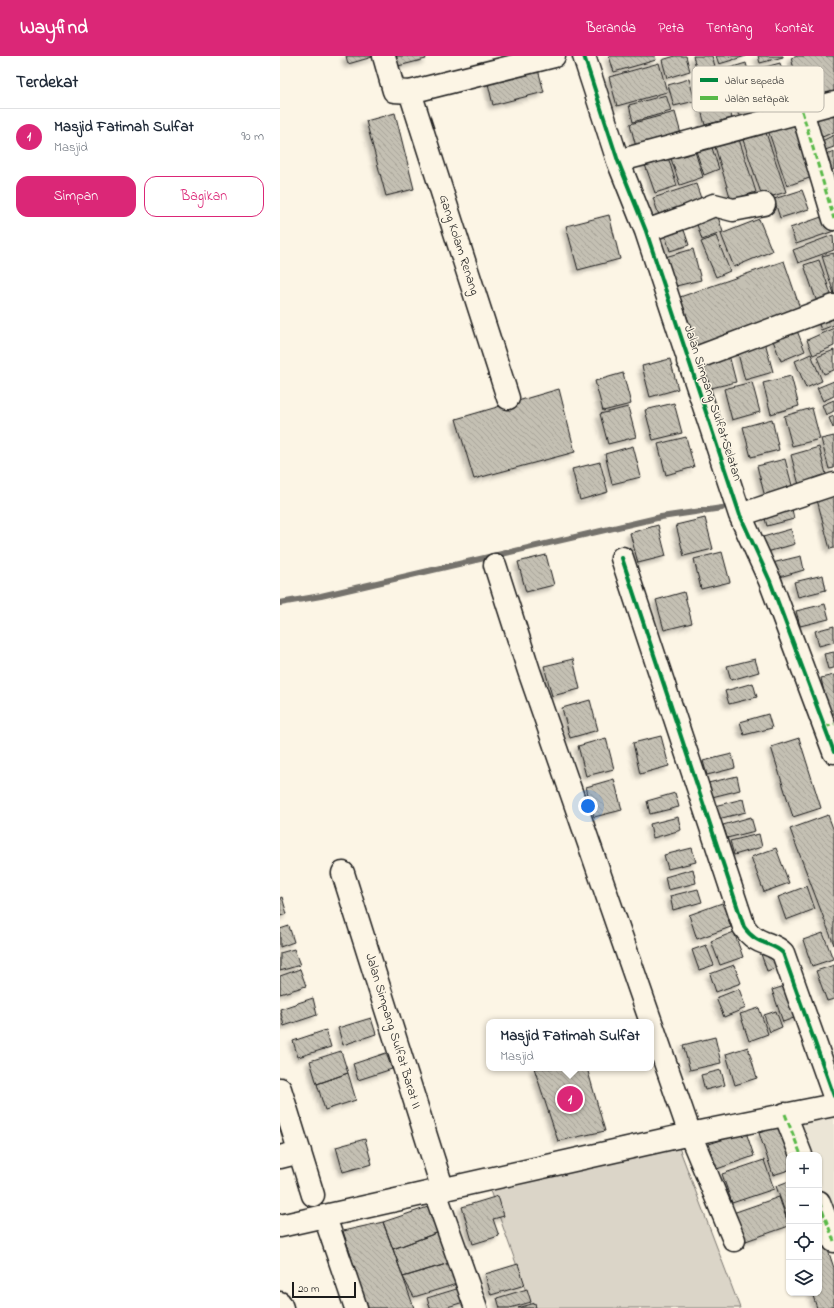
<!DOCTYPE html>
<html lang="id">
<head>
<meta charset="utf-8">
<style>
	:root { --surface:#fff; --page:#f2f2f3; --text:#1f2937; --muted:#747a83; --line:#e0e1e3; --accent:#db2777 }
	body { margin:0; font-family:"Indie Flower",sans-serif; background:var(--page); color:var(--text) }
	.controls { position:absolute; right:12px; bottom:12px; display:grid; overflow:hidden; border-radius:8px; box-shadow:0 1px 3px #0004 }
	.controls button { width:36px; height:36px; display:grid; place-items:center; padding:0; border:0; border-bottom:1px solid var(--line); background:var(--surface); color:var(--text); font:20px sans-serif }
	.scale { position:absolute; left:12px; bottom:10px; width:64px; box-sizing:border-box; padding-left:4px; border:2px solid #1c1c1c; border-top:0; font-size:11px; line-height:14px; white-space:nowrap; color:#1c1c1c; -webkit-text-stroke:3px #fcf5e5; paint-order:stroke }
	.you { position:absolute; left:308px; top:750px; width:14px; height:14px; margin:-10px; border:3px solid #fff; border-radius:50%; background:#1a73e8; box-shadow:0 0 0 6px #1a73e833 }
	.badge { display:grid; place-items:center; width:26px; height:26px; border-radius:50%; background:var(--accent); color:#fff; font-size:13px; font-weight:700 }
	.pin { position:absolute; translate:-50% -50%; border:2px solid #fff; box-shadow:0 1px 4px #0006 }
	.popup { position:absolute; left:206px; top:963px; width:168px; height:52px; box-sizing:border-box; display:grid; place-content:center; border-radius:8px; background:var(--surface); filter:drop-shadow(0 1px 3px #0005); font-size:13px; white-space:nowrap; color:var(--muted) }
	.popup b { font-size:15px; color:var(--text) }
	.popup::after { content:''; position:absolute; left:50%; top:100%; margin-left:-8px; border:8px solid transparent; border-top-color:var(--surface) }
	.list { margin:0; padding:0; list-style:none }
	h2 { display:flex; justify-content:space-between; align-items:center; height:52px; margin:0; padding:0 16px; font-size:17px }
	h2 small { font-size:13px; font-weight:400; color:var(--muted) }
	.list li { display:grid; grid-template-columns:26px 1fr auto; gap:12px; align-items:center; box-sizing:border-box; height:56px; padding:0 16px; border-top:1px solid var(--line) }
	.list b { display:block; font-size:15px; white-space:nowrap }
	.list p { margin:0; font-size:13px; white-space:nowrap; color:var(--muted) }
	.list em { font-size:13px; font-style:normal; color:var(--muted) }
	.actions { display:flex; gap:8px; padding:12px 16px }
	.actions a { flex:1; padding:9px 0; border:1px solid var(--accent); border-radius:12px; text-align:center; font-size:14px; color:var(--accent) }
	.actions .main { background:var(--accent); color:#fff }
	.icon { flex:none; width:22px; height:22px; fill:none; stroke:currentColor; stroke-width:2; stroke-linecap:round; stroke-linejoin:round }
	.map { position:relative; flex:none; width:554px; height:1252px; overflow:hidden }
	header { display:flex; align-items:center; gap:24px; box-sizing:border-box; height:56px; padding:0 20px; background:var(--accent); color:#fff }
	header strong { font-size:19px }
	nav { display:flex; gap:22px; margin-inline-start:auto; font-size:14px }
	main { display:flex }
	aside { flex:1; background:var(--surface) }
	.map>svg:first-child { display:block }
</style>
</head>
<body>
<header>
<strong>Wayfind</strong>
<nav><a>Beranda</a><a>Peta</a><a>Tentang</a><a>Kontak</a></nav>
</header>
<main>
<aside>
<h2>Terdekat<small></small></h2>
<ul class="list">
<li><span class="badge">1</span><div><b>Masjid Fatimah Sulfat</b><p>Masjid</p></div><em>90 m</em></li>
</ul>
<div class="actions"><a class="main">Simpan</a><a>Bagikan</a></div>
</aside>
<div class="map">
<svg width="554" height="1252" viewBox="0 0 554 1252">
	<defs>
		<pattern id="building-back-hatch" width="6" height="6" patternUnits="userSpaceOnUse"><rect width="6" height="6" fill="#c4c0b3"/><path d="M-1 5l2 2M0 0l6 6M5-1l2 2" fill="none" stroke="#a8a499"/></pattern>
		<filter id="shadow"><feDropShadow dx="-3.5" dy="3.5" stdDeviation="2" flood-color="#0004"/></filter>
	</defs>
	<rect width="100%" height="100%" fill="#fcf5e5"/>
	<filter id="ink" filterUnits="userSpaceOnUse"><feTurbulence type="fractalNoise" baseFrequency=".025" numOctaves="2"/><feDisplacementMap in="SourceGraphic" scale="8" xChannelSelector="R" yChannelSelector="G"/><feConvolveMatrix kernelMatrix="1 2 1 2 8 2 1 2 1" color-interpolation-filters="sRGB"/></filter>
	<g filter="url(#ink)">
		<path fill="#ebe5d6" d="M554,1062v102l-15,-41v-24h-9l-12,-32z"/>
		<path fill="#dbd5c8" stroke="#7c7872" d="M398,1089l62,163h-208l-43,-120z"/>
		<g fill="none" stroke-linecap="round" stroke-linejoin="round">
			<path stroke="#75726c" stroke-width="6" d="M0,547l41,-7 340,-79 61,-9"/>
		</g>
		<path fill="url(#building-back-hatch)" stroke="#1c1c1c" filter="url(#shadow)" d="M66,0h30l-28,8z
			M115,0h30l1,3 -28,7z
			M329,0h46l1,4 -42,12z
			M395,0h11l4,15 -23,7 -5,-18z
			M413,0h19l3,10 -18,5z
			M436,0h30l-27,8z
			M478,0h25v1l-23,6z
			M518,0h36v39l-30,9 -13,-46z
			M256,6l8,30 -51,13 -7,-30z
			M379,7l8,29 -50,14 -8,-29z
			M466,7l13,48 -20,6 -13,-48z
			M500,7l11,42 -22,6 -11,-42z
			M439,13l3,12 -25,7 -3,-12z
			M409,23l6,22 -21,5 -6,-21z
			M443,28l9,34 -27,7 -9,-34z
			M386,39l5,16 -38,11 -4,-17z
			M554,51v25l-14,6 -8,-22z
			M395,56l6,22 -45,13 -6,-23z
			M115,57l19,76 -28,7 -20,-75z
			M516,64l19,56 -28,10 -19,-56z
			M484,71l22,65 -23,7 -22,-65z
			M457,77l19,59 -25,8 -18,-60z
			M554,79v12l-9,3 -3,-9z
			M429,83l10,30 -15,6 -10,-30z
			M413,89l10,32 -23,8 -11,-32z
			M386,95l11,35 -22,7 -12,-34z
			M554,95v18l-3,2 -7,-16z
			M416,128l7,20 -43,14 -7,-20z
			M522,134l7,19 -29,9 -6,-19z
			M435,152l8,24 -21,8 -8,-25z
			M550,158l4,17 -38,13 -6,-16z
			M329,159l11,44 -42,11 -12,-44z
			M479,163l13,32 -38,16 -13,-33z
			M401,165l8,24 -19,6 -7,-23z
			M553,179l1,15 -36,13 -5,-13z
			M436,180l14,35 -14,6 -15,-35z
			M413,193l8,31 -29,7 -7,-30z
			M554,197v41l-12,-38z
			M539,204l14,40 -15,5 -14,-40z
			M504,205l17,50 -103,37 -18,-51z
			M554,256v13l-13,5 -4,-11z
			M516,272l9,23 -24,10 -9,-23z
			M554,272v18l-21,9 -6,-15z
			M485,286l8,30 -28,8 -8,-30z
			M554,294v20l-10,4 -7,-17z
			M448,295l8,31 -29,7 -8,-30z
			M531,298l11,27 -16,7 -11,-27z
			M390,303l8,30 -28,8 -8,-31z
			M343,317l8,31 -28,7 -8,-30z
			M511,320l8,30 -28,8 -8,-31z
			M554,325v15l-11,5 -6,-13z
			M472,326l8,30 -28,8 -8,-31z
			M279,333l16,63 -101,27 -18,-60z
			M554,344v11l-8,4 -4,-10z
			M394,347l8,30 -29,7 -8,-30z
			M348,351l8,30 -28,7 -8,-30z
			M532,352l8,31 -28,7 -8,-30z
			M554,360v11l-1,1 -4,-10z
			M492,363l7,31 -28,7 -8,-30z
			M554,380v32l-5,1 -8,-30z
			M406,381l8,30 -28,8 -8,-31z
			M353,390l8,31 -29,7 -7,-30z
			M539,391l8,31 -28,7 -8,-30z
			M505,403l8,30 -28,8 -8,-31z
			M320,406l8,30 -28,8 -8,-31z
			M554,431v61l-4,1 -15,-57z
			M511,448l3,15 -27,7 -4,-15z
			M425,462l8,31 -29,7 -8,-31z
			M378,469l8,31 -28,7 -8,-30z
			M511,473l4,15 -28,8 -4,-15z
			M442,496l8,30 -29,7 -7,-30z
			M266,499l8,30 -28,7 -8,-30z
			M521,500l3,14 -28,8 -4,-15z
			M543,519l3,15 -28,7 -4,-15z
			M404,536l8,31 -28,7 -8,-30z
			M545,548l4,15 -29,7 -4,-15z
			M554,570v16l-15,4 -4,-15z
			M554,596v16l-6,1 -4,-15z
			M293,603l7,30 -28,7 -8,-30z
			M475,603l4,13 -28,8 -4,-14z
			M554,619v39l-5,2 -8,-38z
			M473,627l4,14 -28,7 -4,-13z
			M310,644l8,30 -28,8 -8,-30z
			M488,658l4,14 -28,7 -4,-13z
			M381,680l8,30 -29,8 -7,-31z
			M326,682l8,31 -28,7 -8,-30z
			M519,682l22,70 -28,9 -22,-70z
			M452,698l3,14 -28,7 -4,-14z
			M457,720l3,14 -28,7 -4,-14z
			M334,723l8,31 -28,7 -8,-30z
			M395,737l4,14 -29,7 -3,-13z
			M463,743l3,13 -28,7 -4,-13z
			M548,759l6,16v114l-44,-116z
			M398,761l3,13 -28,8 -3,-14z
			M471,761l4,14 -28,7 -4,-13z
			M479,778l3,13 -28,8 -4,-14z
			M412,792l4,14 -28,7 -4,-14z
			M496,792l13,35 -25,9 -13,-35z
			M413,813l3,14 -28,7 -3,-13z
			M527,830l8,23 -29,11 -8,-23z
			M418,833l4,13 -29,8 -3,-14z
			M2,841l5,17 -7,2v-18z
			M442,847l9,24 -34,12 -8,-24z
			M9,870l5,16 -14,5v-18z
			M454,876l9,25 -23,8 -9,-24z
			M543,877l10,26 -21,7 -9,-26z
			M426,889l8,20 -15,5 -7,-20z
			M14,893l6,16 -20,6v-18z
			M495,893l5,17 -13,5 -6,-17z
			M454,909l7,18 -25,9 -6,-18z
			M554,909v34l-7,2 -11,-30z
			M20,913l6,17 -26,8v-18z
			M508,929l11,31 -16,6 -11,-32z
			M459,933l7,19 -22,9 -8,-19z
			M33,942l4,17 -33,11 -4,-17z
			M479,952l9,26 -19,7 -9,-27z
			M496,955l6,16 -12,5 -6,-17z
			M91,962l5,16 -33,11 -5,-17z
			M46,974l5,17 -33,10 -5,-16z
			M435,981l6,26 -31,7 -7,-25z
			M468,991l9,31 -22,7 -9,-31z
			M61,995l7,22 -31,11 -7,-23z
			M106,997l6,16 -34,11 -5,-16z
			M254,1012h53l18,63 -47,10z
			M441,1014l4,15 -20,5 -4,-15z
			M68,1017l8,27 -31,10 -8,-26z
			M502,1069l10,30h-3v15l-16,5 -14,-42z
			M466,1076l8,24 -37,13 -8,-25z
			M85,1083l7,25 -29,8 -7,-25z
			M484,1104l10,29 -42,14 -10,-29z
			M509,1125v43l-13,-38z
			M218,1140l6,20 -11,3 6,17 -26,8 -11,-37z
			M499,1141l10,29 -49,17 -10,-29z
			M154,1149l8,26 -49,18 -10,-27z
			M103,1166l20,55 11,31h-47l-24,-77z
			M162,1175l11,31 -50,15 -10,-28z
			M545,1185l9,27v37l-8,3h-9l-5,-15h7v-50z
			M173,1206l7,21 -46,14 -11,-20z
			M238,1208l7,21 -34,10 -6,-21z
			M183,1231l4,14 -23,7h-14l-3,-10z
			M247,1233l4,13 -21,6h-10l-3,-10z
			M255,1247l1,5h-18z"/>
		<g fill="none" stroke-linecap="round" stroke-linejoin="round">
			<defs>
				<path id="minor" d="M104,0l10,35 16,1 98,306
					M304,0l34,105 28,70 94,284 30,66 64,171
					M130,36l144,-36
					M522,55l32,108
					M338,105l216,-58
					M366,175l42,-15 26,-11 19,5 31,-6
					M408,305l146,-55
					M460,459l94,-31
					M342,502l122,369c13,19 27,14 39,26l51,143
					M215,509l34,106 122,351
					M63,817l100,317
					M371,966l39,112 44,106
					M0,1033l33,106
					M505,1058l16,41
					M0,1101l20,-5
					M155,1136l41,116
					M539,1146l15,39
					M45,1161l31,91
					M0,1170l410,-92 144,-29
					M0,1247l2,5"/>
			</defs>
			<use href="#minor" stroke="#1c1c1c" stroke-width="25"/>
			<use href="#minor" stroke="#fcf5e5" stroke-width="22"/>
			<path stroke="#58b947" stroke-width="3" stroke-dasharray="6 3" stroke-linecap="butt" d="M522,55l32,108
				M545,671l9,-3
				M505,1058l16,41
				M539,1146l15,39"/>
			<defs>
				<path id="cycleway" d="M304,0l34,105 28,70 94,284 30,66 64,171
					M342,502l122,369c13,19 27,14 39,26l51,143"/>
			</defs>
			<use href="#cycleway" stroke="#fcf5e5" stroke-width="6"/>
			<use href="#cycleway" stroke="#00873e" stroke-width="4"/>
		</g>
	</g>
	<g text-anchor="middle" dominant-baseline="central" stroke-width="3" stroke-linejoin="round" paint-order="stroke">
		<g font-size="13" fill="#1c1c1c" stroke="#fcf5e5">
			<text transform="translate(179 189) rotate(72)">Gang Kolam Renang</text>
			<text transform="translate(433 347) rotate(72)">Jalan Simpang Sulfat Selatan</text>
			<text transform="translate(113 975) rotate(73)">Jalan Simpang Sulfat Barat II</text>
		</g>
	</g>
	<rect x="412" y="10" width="132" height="46" rx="6" fill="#fcf5e5" stroke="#b9b4a9" stroke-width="1"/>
	<rect x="420" y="22" width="18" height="4" fill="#00873e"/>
	<rect x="420" y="40" width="18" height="4" fill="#58b947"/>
	<g font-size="11" fill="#1c1c1c">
		<text x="445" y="28">Jalur sepeda</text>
		<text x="445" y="46">Jalan setapak</text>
	</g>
</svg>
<div class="controls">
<button>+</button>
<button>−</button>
<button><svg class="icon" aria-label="locate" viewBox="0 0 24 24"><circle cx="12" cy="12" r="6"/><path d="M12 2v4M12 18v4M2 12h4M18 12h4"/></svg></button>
<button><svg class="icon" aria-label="layers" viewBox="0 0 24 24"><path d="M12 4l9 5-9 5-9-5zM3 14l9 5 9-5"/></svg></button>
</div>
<div class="scale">20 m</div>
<div class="you"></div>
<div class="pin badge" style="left:290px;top:1043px">1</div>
<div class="popup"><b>Masjid Fatimah Sulfat</b>Masjid</div>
</div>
</main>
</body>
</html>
